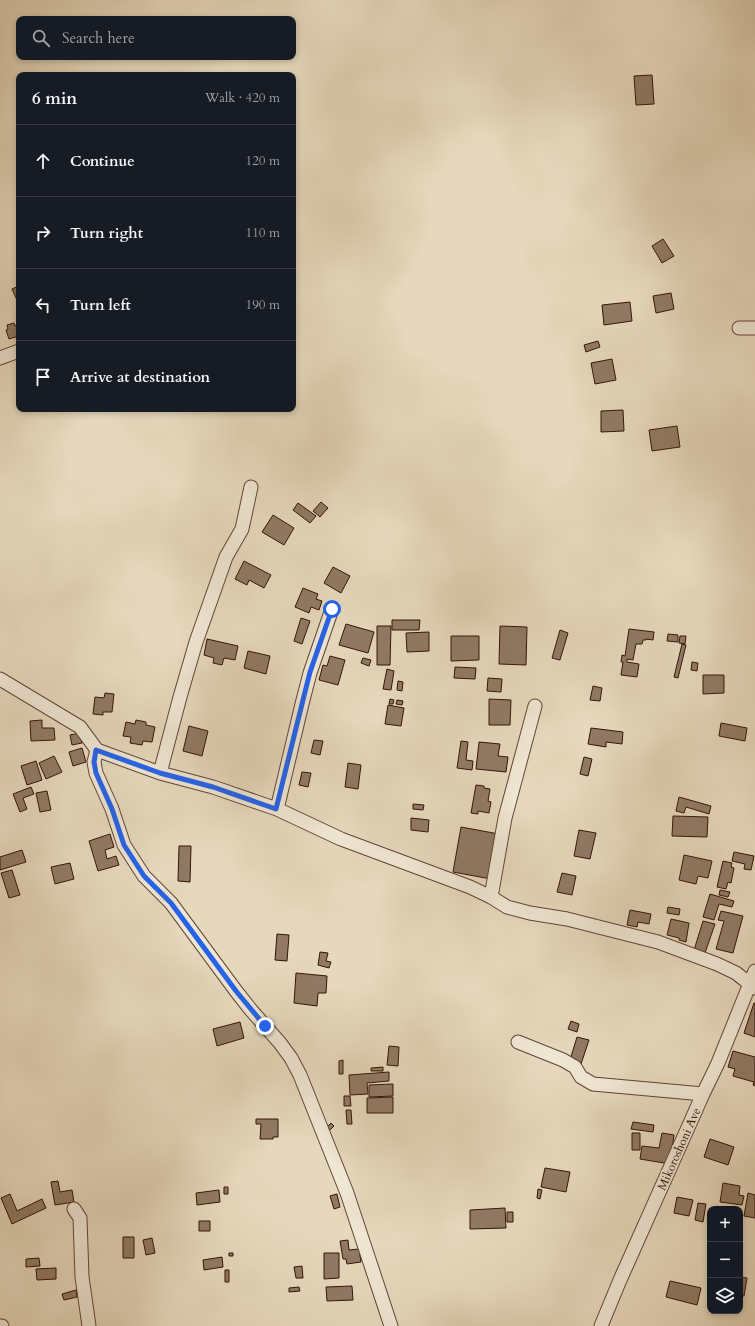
<!DOCTYPE html>
<html lang="en">
<head>
<meta charset="utf-8">
<style>
	:root { --surface:#171b24; --page:#242831; --text:#f1f3f6; --muted:#9ea1a6; --line:#363941 }
	body { margin:0; font-family:Cardo,serif; background:var(--page); color:var(--text) }
	.controls { position:absolute; right:12px; bottom:12px; display:grid; overflow:hidden; border-radius:8px; box-shadow:0 2px 6px #0003 }
	.controls button { width:36px; height:36px; display:grid; place-items:center; padding:0; border:0; border-bottom:1px solid var(--line); background:var(--surface); color:var(--text); font:20px sans-serif }
	.stop { position:absolute; width:12px; height:12px; margin:-9px; border:3px solid #2563eb; border-radius:50%; background:#fff }
	.stop.end { background:#2563eb; border-color:#fff; box-shadow:0 1px 4px #0008 }
	.list { margin:0; padding:0; list-style:none }
	h2 { display:flex; justify-content:space-between; align-items:center; height:52px; margin:0; padding:0 16px; font-size:17px }
	h2 small { font-size:13px; font-weight:400; color:var(--muted) }
	.list li { display:grid; grid-template-columns:26px 1fr auto; gap:12px; align-items:center; box-sizing:border-box; height:72px; padding:0 16px; border-top:1px solid var(--line) }
	.list b { display:block; font-size:15px; white-space:nowrap }
	.list em { font-size:13px; font-style:normal; color:var(--muted) }
	.icon { flex:none; width:22px; height:22px; fill:none; stroke:currentColor; stroke-width:2; stroke-linecap:round; stroke-linejoin:round }
	.map { position:relative; flex:none; width:755px; height:1326px; overflow:hidden }
	.search { position:absolute; background:var(--surface); box-shadow:0 2px 6px #0003; left:16px; top:16px; width:280px; height:44px; display:flex; align-items:center; gap:10px; box-sizing:border-box; padding:0 14px; border-radius:8px; color:var(--muted); font-size:15px }
	.panel { position:absolute; background:var(--surface); box-shadow:0 2px 6px #0003; left:16px; top:72px; width:280px; height:340px; border-radius:8px }
	.map>svg:first-child { display:block }
</style>
</head>
<body>
<div class="map">
<svg width="755" height="1326" viewBox="0 0 755 1326">
	<rect width="100%" height="100%" fill="#e6d8bc"/>
	<filter id="stains"><feTurbulence type="fractalNoise" baseFrequency=".005" numOctaves="4"/><feColorMatrix values="0 0 0 0 .2 0 0 0 0 .09 0 0 0 0 .02 0 0 0 .5 -.17"/></filter>
	<radialGradient id="worn" r=".72"><stop offset=".6" stop-color="#630" stop-opacity="0"/><stop offset="1" stop-color="#630" stop-opacity=".3"/></radialGradient>
	<path fill="#907a65" stroke="#331407" d="M652,75l2,29 -18,1 -2,-29z
		M663,239l11,17 -12,7 -10,-17z
		M19,286v13l-2,1 -5,-11z
		M671,293l3,16 -18,4 -3,-17z
		M630,302l2,19 -28,4 -2,-20z
		M14,323l1,3 4,-1v11l-10,3 -3,-9 2,-1 -1,-4z
		M598,341l2,6 -14,5 -2,-7z
		M612,359l4,21 -21,4 -4,-21z
		M623,410l1,21 -23,1v-21z
		M677,426l3,21 -28,4 -3,-21z
		M321,502l7,6 -8,9 -7,-6z
		M298,503l18,13 -6,7 -17,-13z
		M273,515l21,13 -10,17 -22,-13z
		M244,561l27,14 -7,13 -15,-8 -2,5 -12,-6z
		M333,567l17,9 -9,17 -17,-10z
		M303,588l15,6 -2,5 6,2 -3,9 -8,-3 -2,6 -14,-6z
		M301,618l9,3 -8,23 -8,-3z
		M392,620h28l-1,10h-27z
		M346,624l28,8 -6,21 -29,-8z
		M377,626h14l-1,39h-13z
		M500,626l27,1 -1,38 -27,-1z
		M629,629l25,3 -1,8 -7,-1v1h-3l-1,4h-6l-3,16 -6,-1v3l12,2 -2,13 -16,-2 2,-13h-2l1,-7 3,1z
		M560,630l8,3 -8,27 -8,-2z
		M429,632v19l-22,1 -1,-19z
		M668,634l10,1v7l-11,-1z
		M451,636h28v24l-28,1z
		M680,636h6l-1,8 -6,-1z
		M207,639l31,7 -3,14 -11,-2 -2,7 -9,-2 1,-5 -10,-3z
		M682,644l4,1 -8,33 -4,-1z
		M248,651l22,5 -4,18 -22,-6z
		M330,656l15,4 -7,25 -19,-5 4,-15 4,1z
		M363,658l8,2 -2,6 -8,-3z
		M692,662l6,1 -1,8 -6,-1z
		M455,667l21,1 -1,11 -21,-1z
		M387,669l7,2 -3,19 -8,-1z
		M703,675h21v18l-21,1z
		M488,678l14,1 -1,13 -14,-1z
		M398,681l5,1 -1,9 -5,-1z
		M593,686l9,2 -2,13 -10,-1z
		M105,693l9,1 -2,18h-9v3l-10,-1 2,-17 9,1z
		M390,699l4,1 -1,4h-4z
		M489,699l22,1 -1,25h-21z
		M397,700l6,1 -1,4 -6,-1z
		M388,705l16,3 -3,18 -16,-2z
		M42,720v8h12l1,12 -24,1 -1,-20z
		M136,720l10,2v3l9,2 -3,15 -9,-1 -1,4 -12,-2 1,-6 -8,-1 3,-14 9,2z
		M721,723l26,5 -2,13 -26,-5z
		M189,726l19,5 -6,25 -19,-5z
		M591,728l32,4 -1,12 -16,-2v5l-18,-3z
		M80,733l2,10 -10,2 -2,-10z
		M314,740l9,1 -3,14 -9,-2z
		M461,741l7,1 -2,18 7,1 -1,9 -15,-2z
		M479,742l21,2 -2,12 10,1 -2,15 -30,-3z
		M82,748l4,14 -13,4 -4,-14z
		M54,756l8,16 -16,7 -7,-16z
		M584,757l8,2 -4,17 -8,-2z
		M36,761l6,19 -15,5 -6,-19z
		M348,763l13,2 -3,24 -13,-2z
		M302,772l9,1 -3,14 -9,-2z
		M476,785l8,1v2l6,1 -2,12 3,1 -2,11 -11,-2v3l-7,-1z
		M31,787l3,7 -11,4 4,11 -7,3 -7,-18z
		M47,791l4,19 -11,2 -4,-19z
		M679,797l32,9 -2,8 -23,-7 -2,6 -8,-2z
		M413,804l11,1 -1,5 -10,-1z
		M673,816l35,1 -1,20 -35,-1z
		M411,818l18,2 -1,12 -17,-2z
		M461,827l38,7 -8,45 -38,-7z
		M579,830l17,3 -6,26 -16,-3z
		M110,834l4,13 -9,3 2,9 9,-3 3,9 -21,6 -9,-30z
		M179,846h12l-1,36 -12,-1z
		M22,850l4,12 -26,8v-13z
		M734,852l20,4 -3,14 -7,-1 1,-5 -13,-3z
		M684,855l28,6 -4,17 -10,-2 -2,8 -17,-4z
		M723,861l9,2 -1,4 3,1 -3,15 -3,-1 -2,7 -9,-2z
		M70,863l4,16 -19,5 -4,-17z
		M12,870l8,25 -11,3 -8,-25z
		M562,873l14,3 -4,19 -15,-3z
		M720,890l10,2 -2,5 -9,-2z
		M710,894l24,7 -2,6 -13,-3 -5,16 -11,-3z
		M668,907l12,2 -1,6 -12,-2z
		M630,910l21,4 -2,10 -11,-2 -1,5 -10,-2z
		M721,911l22,5 -10,37 -17,-4 8,-28 -6,-1z
		M671,919l18,4 -3,19 -7,-2v-2l-12,-3z
		M703,921l12,3 -10,29 -11,-3z
		M277,934l12,1 -2,26 -12,-1z
		M320,952l8,1 -2,8 5,1 -2,6 -11,-3z
		M296,973l31,3 -1,17h-8l-1,13 -23,-3z
		M754,1003h1v34l-11,-4z
		M571,1021l8,3 -2,8 -9,-3z
		M240,1022l4,16 -27,8 -4,-17z
		M577,1037l12,3 -8,24 -11,-4z
		M389,1046l10,1 -1,19 -11,-1z
		M733,1051l22,6v29l-2,-1 1,-3 -21,-6 2,-7 -7,-2z
		M343,1060v14h-4v-13z
		M383,1067v4h-12v-3z
		M389,1072v9l-22,2 1,11 -18,1 -1,-20z
		M393,1084v12l-24,1v-12z
		M344,1096h6l1,10h-7z
		M393,1097v16h-26v-15z
		M346,1110h5l1,14h-5z
		M256,1119h22v18h-5v2h-13l1,-15h-5z
		M633,1122l21,3 -1,7 -22,-3z
		M331,1123l3,3 -4,4 -3,-3z
		M632,1133h8v17h-8z
		M662,1133l12,2 -4,29 -30,-5 2,-13 17,2z
		M710,1139l24,8 -6,18 -24,-8z
		M545,1168l25,4 -4,20 -25,-5z
		M58,1181l2,11 12,-2 2,12 -19,3 -4,-23z
		M723,1183l17,3 -1,9 5,1 -2,9 -22,-3z
		M224,1187h4v7h-4z
		M538,1189l4,1 -2,9 -3,-1z
		M219,1190l1,12 -23,3 -1,-12z
		M748,1193l7,2v23l-11,-2z
		M10,1194l7,17 25,-12 4,9 -34,16 -11,-26z
		M337,1194l3,13 -6,2 -4,-13z
		M677,1197l16,3 -4,16 -15,-3z
		M698,1203l8,1 -3,18 -8,-2z
		M505,1208l1,20 -36,1v-19z
		M507,1212h6v10h-6z
		M199,1221h11v10h-11z
		M123,1237h11v21h-11z
		M152,1238l3,15 -9,2 -3,-15z
		M348,1240l1,10 10,-1 2,13 -14,2 -1,-5h-3l-3,-18z
		M229,1253h4v3h-4z
		M324,1253h15v25l-15,1z
		M222,1257l1,10 -19,3 -1,-10z
		M39,1258l1,8 -14,1v-8z
		M302,1266l1,12h-7l-2,-11z
		M56,1268v11l-19,1 -1,-11z
		M225,1270h4v12h-4z
		M740,1277l7,1 -3,18 -4,-1z
		M670,1281l31,7 -4,17 -31,-8z
		M352,1286l1,14 -26,1 -1,-14z
		M299,1287l1,4 -11,1v-4z
		M76,1290l1,7 -13,3 -2,-6z"/>
	<g fill="none" stroke-linecap="round" stroke-linejoin="round">
		<defs>
			<path id="street" d="M739,328h16
				M0,358l19,-7
				M0,679l80,48 17,23 63,23 53,14 64,22 64,30 129,48 21,10 16,10 23,6 37,6 91,23 59,22 19,9 19,15
				M97,750l-3,12 2,11 16,36 12,36 20,31 27,27 65,88 15,19 29,33 11,15 9,17 47,118 44,133
				M160,773l20,-76 16,-55 30,-85 16,-28 9,-42
				M277,809l25,-105 8,-31 22,-64
				M491,897l14,-79 30,-112
				M518,1042l45,18 12,7 6,10 12,7 110,10
				M74,1209l6,9 2,59 7,49
				M0,1326h2
				M601,1326l19,-46 83,-186 15,-31 37,-92"/>
		</defs>
		<use href="#street" stroke="#604534" stroke-width="15"/>
		<use href="#street" stroke="#efe6d3" stroke-width="13"/>
	</g>
	<g fill="none" stroke-linecap="round" stroke-linejoin="round">
		<path stroke="#2563eb" stroke-width="5" d="M265,1026l-29,-35 -65,-88 -27,-27 -20,-31 -12,-36 -16,-36 -2,-11 2,-12 64,23 53,14 63,22 26,-105 8,-32 22,-63"/>
	</g>
	<g text-anchor="middle" dominant-baseline="central" stroke-width="3.5" stroke-linejoin="round" paint-order="stroke">
		<g font-size="12" fill="#331407" stroke="#efe6d3">
			<text transform="translate(679 1149) rotate(-66)">Mikoroshoni Ave</text>
		</g>
	</g>
	<rect width="100%" height="100%" filter="url(#stains)"/>
	<rect width="100%" height="100%" fill="url(#worn)"/>
</svg>
<div class="controls">
<button>+</button>
<button>−</button>
<button><svg class="icon" aria-label="layers" viewBox="0 0 24 24"><path d="M12 4l9 5-9 5-9-5zM3 14l9 5 9-5"/></svg></button>
</div>
<div class="stop" style="left:332px;top:609px"></div>
<div class="stop end" style="left:265px;top:1026px"></div>
<div class="search"><svg class="icon" aria-label="search" viewBox="0 0 24 24"><circle cx="10" cy="10" r="6"/><path d="M15 15l6 6"/></svg>Search here</div>
<section class="panel">
<h2>6 min<small>Walk · 420 m</small></h2>
<ul class="list">
<li><svg class="icon" aria-label="ahead" viewBox="0 0 24 24"><path d="M12 20V5M6 11l6-6 6 6"/></svg><div><b>Continue</b></div><em>120 m</em></li>
<li><svg class="icon" aria-label="right" viewBox="0 0 24 24"><path d="M7 20v-9h11M14 6l5 5-5 5"/></svg><div><b>Turn right</b></div><em>110 m</em></li>
<li><svg class="icon" aria-label="left" viewBox="0 0 24 24"><path d="M17 20v-9H6M10 6l-5 5 5 5"/></svg><div><b>Turn left</b></div><em>190 m</em></li>
<li><svg class="icon" aria-label="arrive" viewBox="0 0 24 24"><path d="M6 21V4h12l-3 4 3 4H6"/></svg><div><b>Arrive at destination</b></div></li>
</ul>
</section>
</div>
</body>
</html>
